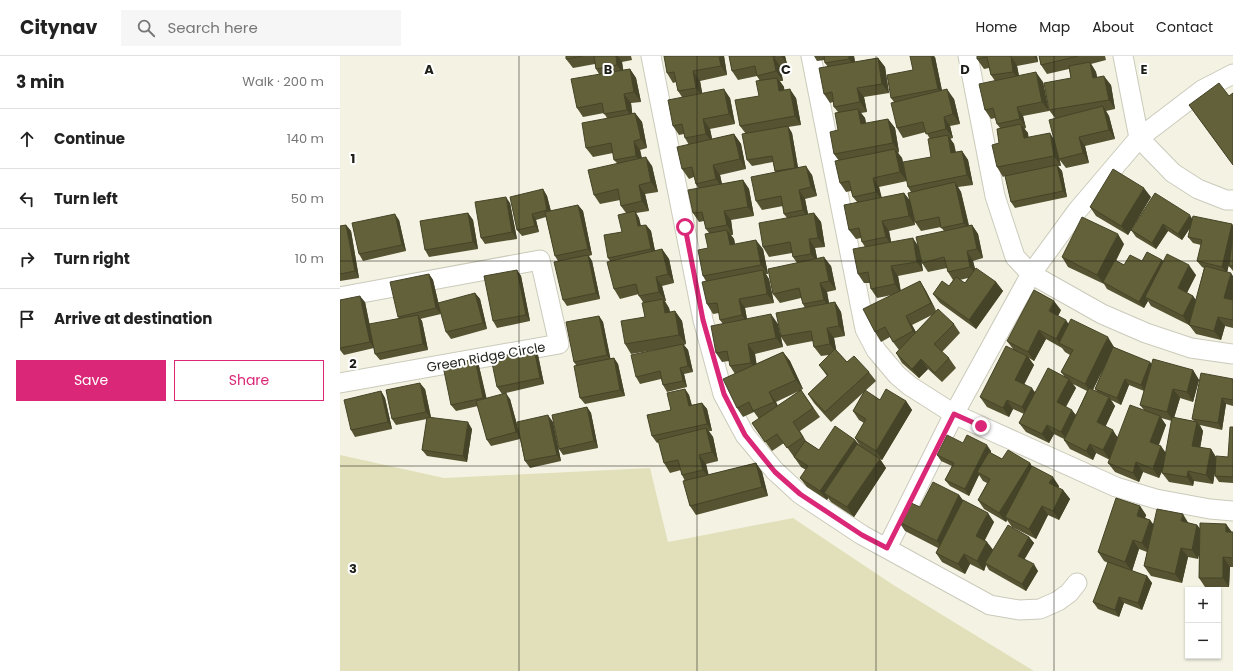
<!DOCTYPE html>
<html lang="en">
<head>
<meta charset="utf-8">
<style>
	:root { --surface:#fff; --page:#f6f6f6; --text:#222; --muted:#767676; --line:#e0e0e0; --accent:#db2777 }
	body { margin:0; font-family:Poppins,sans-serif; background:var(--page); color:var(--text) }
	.controls { position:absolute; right:12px; bottom:12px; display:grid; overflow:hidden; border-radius:0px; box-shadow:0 1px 3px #0004 }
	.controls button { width:36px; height:36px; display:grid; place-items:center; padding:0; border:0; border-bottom:1px solid var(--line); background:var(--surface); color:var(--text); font:20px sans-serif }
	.stop { position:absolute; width:12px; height:12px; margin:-9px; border:3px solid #db2777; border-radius:50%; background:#fff }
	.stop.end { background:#db2777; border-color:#fff; box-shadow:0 1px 4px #0008 }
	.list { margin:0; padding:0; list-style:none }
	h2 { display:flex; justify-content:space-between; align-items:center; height:52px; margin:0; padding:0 16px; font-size:17px }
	h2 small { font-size:13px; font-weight:400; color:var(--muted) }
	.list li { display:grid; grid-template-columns:26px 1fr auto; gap:12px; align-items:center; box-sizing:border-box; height:60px; padding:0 16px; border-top:1px solid var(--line) }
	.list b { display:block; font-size:15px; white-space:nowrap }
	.list em { font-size:13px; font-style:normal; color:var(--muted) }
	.actions { display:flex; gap:8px; padding:12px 16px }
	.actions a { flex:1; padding:9px 0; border:1px solid var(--accent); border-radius:0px; text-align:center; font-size:14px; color:var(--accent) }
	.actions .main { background:var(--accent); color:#fff }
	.icon { flex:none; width:22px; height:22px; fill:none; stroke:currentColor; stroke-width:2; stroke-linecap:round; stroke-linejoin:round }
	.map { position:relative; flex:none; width:893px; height:615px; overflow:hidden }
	header { display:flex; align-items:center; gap:24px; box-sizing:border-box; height:56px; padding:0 20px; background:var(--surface); border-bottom:1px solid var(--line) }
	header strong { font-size:19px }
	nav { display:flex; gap:22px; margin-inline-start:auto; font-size:14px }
	.search { width:280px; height:36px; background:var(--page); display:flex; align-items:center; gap:10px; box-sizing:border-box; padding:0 14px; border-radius:0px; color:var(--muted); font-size:15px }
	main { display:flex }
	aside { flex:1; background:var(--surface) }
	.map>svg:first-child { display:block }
</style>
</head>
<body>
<header>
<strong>Citynav</strong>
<div class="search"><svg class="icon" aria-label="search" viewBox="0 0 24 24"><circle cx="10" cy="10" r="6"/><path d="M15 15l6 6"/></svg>Search here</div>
<nav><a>Home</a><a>Map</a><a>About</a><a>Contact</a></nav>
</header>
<main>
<aside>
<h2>3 min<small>Walk · 200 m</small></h2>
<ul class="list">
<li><svg class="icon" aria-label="ahead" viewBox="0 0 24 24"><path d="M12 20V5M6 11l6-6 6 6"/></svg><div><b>Continue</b></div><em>140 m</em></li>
<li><svg class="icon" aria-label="left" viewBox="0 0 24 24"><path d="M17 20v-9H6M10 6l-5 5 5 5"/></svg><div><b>Turn left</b></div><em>50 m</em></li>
<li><svg class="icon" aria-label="right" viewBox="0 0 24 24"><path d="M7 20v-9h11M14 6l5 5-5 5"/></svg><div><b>Turn right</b></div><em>10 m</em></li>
<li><svg class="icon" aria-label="arrive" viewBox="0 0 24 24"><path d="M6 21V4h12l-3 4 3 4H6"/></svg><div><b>Arrive at destination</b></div></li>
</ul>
<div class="actions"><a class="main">Save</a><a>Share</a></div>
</aside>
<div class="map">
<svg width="893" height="615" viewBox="0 0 893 615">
	<rect width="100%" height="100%" fill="#f4f3e3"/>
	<path fill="#e2e0bb" d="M0,399l104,23 206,-10 18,74 125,-24 102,68 139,85h-694z"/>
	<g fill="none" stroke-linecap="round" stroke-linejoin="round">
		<defs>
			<path id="street" d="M311,0l52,264 20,74 22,41 30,36 25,23 62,41 128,70 29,5 21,-1 18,-8 11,-8 8,-10
				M471,0l54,273 11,21 21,25 13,11 44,28 162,73 40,12 54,10 23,2
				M628,0l27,140 20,61 16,17 71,40 44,19 45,15 42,6
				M783,0l16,82 34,35 25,16 28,11h7
				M0,241l200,-37 19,84 -219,39
				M547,492l67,-134 77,-140 46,-63 62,-73 63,-48 31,-16"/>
		</defs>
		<use href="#street" stroke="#cbcabb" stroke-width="21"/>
		<use href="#street" stroke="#fff" stroke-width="19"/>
	</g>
	<path fill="#555331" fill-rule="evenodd" d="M226,0h65l1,4 -10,2 1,8 7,-1 6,9 5,24 -10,1 1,10h3l7,9 5,26 -7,2 2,8 10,8 6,26 -13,2 4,17 -13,2 3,5 2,8 5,-1 5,6 4,20 7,-2 7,10 5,24 -12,3 4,15h-1l4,7 1,4 5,-1 7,10 4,23 -2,1 4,5 5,22 -9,2 3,13 -20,5 -4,-7 -2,-6 -21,5 -4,-7 25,-28 -30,5 -6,-10 20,-27 -2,-15 -4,-6v-2l-19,5 -6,-10 -4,-28 -2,-3 14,-26 4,-19 -5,-7 -1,-6 -20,4 -6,-9 23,-32 -3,-3 -1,-7 -20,4 -7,-9 21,-30 -3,-5 -21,4 -6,-9 22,-34 -3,-5 -1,-5 -22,4 -7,-9z
		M384,0l3,19 -27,6 2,12 28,5 5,26 -25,5 2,10 22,-5 7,10 5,25 -26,6 2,9 21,-4 6,9 5,27 -23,4 2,15h-2l3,4 1,5 28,5 5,25h-2l3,5 5,24 -29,5 2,11 31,5 2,11 25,-27 -2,-4 -2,-6 -21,5 -7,-9 24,-31 -4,-6 -1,-4 -23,4 -6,-10 24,-29 -3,-4 -1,-8 -21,4 -6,-9 19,-29 -2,-10 -21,4 -5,-6 -1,-26 -6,-8 19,-30 1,-15 -3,-5 -19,4 -6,-9 -3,-15h56l2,8 -7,2 3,15h-3l4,6v3l12,8 5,27 -13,2 4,6 6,34 14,8 5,21 -12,3 3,15 6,-1 7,9 4,25 -10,1 2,10 14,8 5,24 -9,2 2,11 6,-1 6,10 4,24 -11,2 2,12 11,12 22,10 7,9 -11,10 15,9 26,1 6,9 -30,50 -2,-1 6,9 -32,49 -23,-15 -3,-4 -1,2 -20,-13 -7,-9 6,-8 -5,-3 -7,-10 1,-1 -1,1 -10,-14 -12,8 -20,-28 7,-4 -5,-7 -11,5 -6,-9 -2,-34 -5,-8 -1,-5 -7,1 -6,-9 7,-29 -3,-4 -1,-7 -6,1 -6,-10 -1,-23 -3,-5 5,-28 1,-15 -3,-4 -2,-8 -5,1 -6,-9 5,-25 -2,-4 -2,-7 -5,2 -7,-10 7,-24 -4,-7 -1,-4 -5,1 -6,-9 9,-29 -4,-6 -2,-9 -3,1 -6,-10zM441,281l6,9 26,-5 1,6 7,9 8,-1 -10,10 8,11 -19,18 6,9 17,19 33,-30 -11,19 6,9 5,3 -9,15 5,8 -5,-6 -36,10 -13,-9 -6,-10 20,-14 -19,-27 2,-1 -13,-28 -7,-9 -27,12 -1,-10 28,-7zM459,335l-21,15 -2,-4z
		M474,0h42h-2l1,6 23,-4 7,9 4,26 -25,4 3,15 -6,1 4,5 1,6 22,-5 7,9 4,24 -1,1 4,5 3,14 26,-15 -1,-18 -4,-7 -23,6 -6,-10 -3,-26 -3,-4 22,-28 22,-13 7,34 12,8 6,25 -10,2 3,12 -3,1 4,5 2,8 6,-1 6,9 5,25 -15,2 3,5 8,33h3l6,9 5,24 -10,3 2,8 21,13 7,9 -27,38 -36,-26 -7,-9 16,-8 4,-6 -5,-8 -1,-4 -19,4 -6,-9 -1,-4 2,12 -25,5 3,15 19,-10 6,10 10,20 18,13 6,9 -18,19 7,6 7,10 -14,14 -14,-13 -9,9 -17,-15 -6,-10 3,-3 -6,-8 -3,-5 -9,5 -6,-10 17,-37 -15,3 -6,-9 -1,-6h-6l-6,-9 7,-27 -3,-5 -1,-4 -5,1 -7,-9 8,-28 -4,-5 -2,-6 -5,1 -6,-9 -1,-22 -5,-7 4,-24v-18l-4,-5 -1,-5 -3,1 -6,-9 4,-27 -3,-4v-3l-8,1zM567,125l1,6 3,5v10l-7,-9 -22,5 -3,-11zM573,158l2,8 6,9 20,-4 3,4 -26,15 -27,-4 -2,-11 26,-6zM628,222l-3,5 -5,-3zM592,259l-16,17 -4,-7z
		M637,0h60l1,6 -21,4 2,10 24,6 6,29 -26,5 3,12 -2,1 4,4v4l26,2 1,-21 -6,-8 22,-32 -2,-9 -22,5 -6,-9 -2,-9h66l1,4 -15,4 5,8 1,5 14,8 4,24 -9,2 3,5 6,23 -30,7 4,17 -23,5 -7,-9 2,7h-3l4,5 5,26 -52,11 -4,-6 -6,-26 -2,1 -6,-10 2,-24 1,-15 -3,-4 -2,-6 -4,1 -6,-9 10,-29 -4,-6 -2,-7 -5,1 -7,-10z
		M893,37v72l-44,-60 40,-9z
		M203,133l4,7 4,15 27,-6 5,6 9,44 -3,1 3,5 8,38 -33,7 -4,-6 -5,-39 -3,-5 -9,-39 -10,3 3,12 -17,4 -5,-6z
		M811,141l-23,38 -32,-19 -6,-9z
		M170,147l7,36 -32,5 -4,-6z
		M128,157l5,7 5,29 -49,8 -4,-7z
		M852,163l40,5 1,2v45l-4,-5 1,-6 -3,12 6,28v28l-8,-2 -4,14 -25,-6 -7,-9 -38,-19 -3,-5 -4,7 -37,-19 -3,-5 -36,-17 -6,-10 62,-13 -8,17 8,4 18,-4 20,-1 1,1 33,14 -9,18 6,3 3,4 8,-32 -2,-1 -5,-6 4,-16 -8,-2 -5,-6 2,-9 -8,12 -14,-9 -12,18 -20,-12 -5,-7z
		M59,164l7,31 -43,10 -4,-7z
		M6,169l5,6 8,47 -19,3v-55z
		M177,214l4,6 9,45 -33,7 -4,-7z
		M89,218l4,6 8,34 -21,5 2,2 6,29 -48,10 -5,-6 -1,-6 -30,7 -4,-5v-50l25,2 5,24 29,-8 -1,-1z
		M135,237l5,6 7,30 -36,10 -5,-7z
		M721,254l-3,6 11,8 45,23 38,17 41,6 6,10 -6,22 -13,-4 -6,20 20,3 -2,-2 41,-40v27l-7,-2 -4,26 -22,-5 3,6 -3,17 11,1 5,8h12l5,-30v56l-14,-1 -4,-6v-4l-2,12 -19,-3 -1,5 -24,-4 -7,-9 2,-6 -5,11 -16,-6 -4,10 -24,-10 -7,-9 2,-3 -14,-7 -3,7 -23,-11 -6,-9v-1l-10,-5 -5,9 -23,-11 -7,-9 5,-9 -11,-5 -4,8 -22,-10 -7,-10 33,-48 -6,-8zM706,283l16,9 3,4 5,3 -9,17 3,4 -29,16 -11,-8 10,-19 -5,-7 5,3zM764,312l-9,21 2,2 -4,-1zM733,328l14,7 -11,24 -10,-8 10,-19zM789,329l15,6 -4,14 4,5 -26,27 -13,-10 10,-21 -4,-6 10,5zM821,362l11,3 -6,32 -7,-8 7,-20z
		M259,260l4,6 7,36h4l4,6 7,32 -40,8 -5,-6 -4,-33 -2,-3z
		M198,299l6,29 -42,10 -5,-7z
		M135,303l4,7 7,32 24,1 8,30 35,-7 8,39 -31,7 -5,-7 -5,-22 -29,7 -4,-6 -9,-34 -22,5 -5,-6z
		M85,333l6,28 41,12 -5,33 -40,-6 -5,-6 5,-31 -31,6 -4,-6z
		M345,333l4,6 3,10 10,-2 5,6 5,22h-3l4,6 5,24 -12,3 2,11 48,-12 6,9 6,24 -72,19 -6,-9 -5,-25 -3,-6 -1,-5 -11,3 -6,-10 -5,-21 -2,1 -5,-7z
		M41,335l4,7 7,31 -37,8 -4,-7z
		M247,351l4,6 7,35 -35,7 -4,-6z
		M623,387l28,8v2l11,6 28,4 2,4 27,19 -1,2 5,2 7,9 -11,21 -11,-5 -12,24 -24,-12 -5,-7 -1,2 -22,-13 -6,-9 9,-17 -4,-2 -4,-6 -10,21 -19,-10 -5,-6 7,-14 -11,-5 -4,-6z
		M619,439l4,5 31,22 -9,18 8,10 36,-13 5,6 -10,16 14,12 -12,20 -37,-21 -3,-5 -2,6 -14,-7 -5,10 -23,-12 -6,-9 2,-5 -33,-17 -6,-9 21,-15z
		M800,450l6,9 -1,3 5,2 3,5 36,-2 8,2 3,4 26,-5 6,8h1v35h-3l-1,20h-24l-6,-9v-25l-1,6 -10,-2 -6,26 -31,-7 -7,-10 3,-14 -8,-3 -7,22 15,5 5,7 -10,27 -18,-7 -5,14 -21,-8 -5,-7 15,-39 -4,-2 -6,-9z"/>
	<path fill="#454428" d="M276,0h2l4,6 2,12 -7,-9z
		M379,0h5l3,19 -6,-9z
		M433,0l7,10 3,15 -7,-10z
		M441,0h4l2,8z
		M509,0h5l2,12 -7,-9z
		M591,0h3l1,1 8,38 -5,-6z
		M671,0l6,10 3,15 -7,-9z
		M694,0h3l1,6z
		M538,2l7,9 4,26 -7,-9z
		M750,6l6,10 3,15 -6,-9z
		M290,13l6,9 5,24 -7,-10z
		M353,15l7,10 3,16 -7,-9z
		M696,16l7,10 6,29 -7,-9z
		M764,20l7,9 4,24 -6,-9z
		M437,22l7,9 2,13 -7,-9z
		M517,32l7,9 3,15 -7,-10z
		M384,33l6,9 5,26 -6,-10z
		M450,33l6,9 5,27 -6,-9z
		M607,33l7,10 6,25 -7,-10z
		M284,38l7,9 2,16 -6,-9z
		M763,50l6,10 6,23 -6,-9z
		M677,51l6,9 3,12 -6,-9z
		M518,53l7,9 3,16 -7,-10z
		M295,57l7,9 5,26 -6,-9z
		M604,61l6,9 3,12 -7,-9z
		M363,63l7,10 3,14 -7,-9z
		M548,63l7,9 4,24 -6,-9z
		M681,68l7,9 2,14 -6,-9z
		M448,70l4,7 7,41 -4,-6z
		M710,77l6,9 5,24 -7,-10z
		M394,78l7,10 5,25 -6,-10z
		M608,79l6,9 3,18 -6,-9z
		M739,81l6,9 4,17 -6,-10z
		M294,85l6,9 3,15 -7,-9z
		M555,93l7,9 5,23 -7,-9z
		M622,95l6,9 5,25 -6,-10z
		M306,101l6,9 6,26 -7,-10z
		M373,109l7,10 3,14 -7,-10z
		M717,109l5,6 5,26 -4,-6z
		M466,110l6,9 5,21 -6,-9z
		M533,122l6,9 3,14 -6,-9z
		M403,124l6,9 5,27 -6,-9z
		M615,126l6,10 9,40 -6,-9z
		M299,129l6,9 4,17 -7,-10z
		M804,132l7,9 -23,38 -7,-9z
		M203,133l4,7 5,20 -5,-6z
		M459,134l6,9 4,20 -6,-9z
		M564,137l7,9 4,23 -6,-9z
		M166,141l4,6 7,36 -5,-7z
		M238,149l5,6 9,44 -4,-6z
		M295,155l4,7 3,15 -4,-7z
		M384,155l7,9 2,15 -6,-10z
		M128,157l5,7 5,29 -5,-7z
		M474,157l7,9 4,25 -7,-9z
		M55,158l4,6 7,31 -4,-6z
		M192,158l4,6 3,12 -4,-6z
		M850,159l4,7 -12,18 -4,-6z
		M542,165l7,10 3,15 -6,-9z
		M823,168l5,7 -12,18 -4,-6z
		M892,168l1,2v20l-6,27 -5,-6z
		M6,169l5,6 8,47 -4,-7z
		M306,169l5,6 5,25 -5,-7z
		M632,169l6,9 5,24 -6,-9z
		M387,174l7,9 3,15 -7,-9z
		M778,178l6,10 -20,39 -1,-1 1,2 -7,-9z
		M573,182l6,9 4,24 -6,-9z
		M469,183l6,9 3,15 -7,-9z
		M416,184l7,9 5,25 -7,-9z
		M322,193l7,10 5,24 -6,-9z
		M627,195l6,10 4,15 -7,-9z
		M248,199l4,6 8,38 -4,-6z
		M484,201l7,9 5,24 -7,-9z
		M822,204l4,6 -21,31 3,4 -4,7 -5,-6z
		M849,209l7,10 -12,23 -6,-10z
		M551,210l7,10 3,18 -6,-10z
		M177,214l4,6 9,45 -4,-6z
		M423,214l6,9 5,24 -7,-9z
		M891,217l2,3v23l-2,8 -7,-9z
		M89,218l4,6 8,34 -5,-6z
		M316,221l6,9 4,15 -7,-9z
		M580,225l6,10 11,21 -6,-9z
		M656,226l7,9 -27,38 -7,-9z
		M480,227l7,9 3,17 -6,-9z
		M135,237l5,6 7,30 -4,-6z
		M20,240l5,6 9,46 -4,-6z
		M853,240l6,9 -10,20 -6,-9z
		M323,243l6,9 3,14 -7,-9z
		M399,243l6,9 3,17 -6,-10z
		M714,245l7,9 -5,10 -7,-9z
		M495,246l6,10 4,24 -6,-10z
		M335,255l7,10 4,23 -7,-9z
		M431,258l7,10 5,23 -7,-9z
		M78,259l4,6 6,29 -5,-6z
		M259,260l4,6 8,39 -4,-6z
		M566,260l6,9 8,15 -7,-9z
		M878,261l7,9 -4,14 -7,-9z
		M726,264l6,9 -12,14 -4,-4z
		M487,272l7,10 3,16 -7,-10z
		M699,274l7,9 -12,22 -6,-9z
		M768,281l6,10 -23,46 -6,-9z
		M343,288l5,6 5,22 -5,-6z
		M408,288l7,10 3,18 -7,-9z
		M194,293l4,6 6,29 -4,-6z
		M443,296l7,9 13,28 -7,-9z
		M687,300l7,9 -12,24 -7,-9z
		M274,302l4,6 7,32 -5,-6z
		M135,303l4,7 9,38 -5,-6z
		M581,303l7,10 -9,9 -7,-9z
		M810,306l5,7 -10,23 -4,-7z
		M340,312l4,6 3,13 -4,-6z
		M853,314l6,10 -6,22 -6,-10z
		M729,323l7,9 -13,23 -6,-9z
		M785,323l4,6 -8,20 -4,-7z
		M80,327l5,6 6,29 -5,-6z
		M692,332l6,9 -10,20 -6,-10z
		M345,333l4,6 4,17 -4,-6z
		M833,333l7,9 -7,23 -6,-9z
		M41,335l4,7 7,31 -4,-7z
		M429,336l7,10 4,9 -6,-9z
		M166,337l4,6 11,40 -5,-7z
		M769,341l6,9 -12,26 -6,-10z
		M882,342l4,6 -4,26 -4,-7z
		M667,344l6,9 -4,8 -6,-9z
		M566,345l6,9 -30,50 -6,-9z
		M362,347l5,6 5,22 -5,-7z
		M247,351l4,6 7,35 -4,-7z
		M732,354l7,9 -11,22 -7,-9z
		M208,359l5,7 8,39 -4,-6z
		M820,360l6,9 -10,26 -6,-9z
		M128,366l4,7 -5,33 -4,-6z
		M857,366l6,9 -4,24 -7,-9z
		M707,369l7,9 -5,9 -7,-9z
		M366,372l7,9 5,24 -6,-9z
		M773,374l6,10 -9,20 -7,-10z
		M515,384l7,9 -38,44 4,5 -1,2 -7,-9z
		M750,388l6,9 -3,7 -7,-9z
		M647,389l4,6 -11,23 -3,-2 2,3 -10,21 -4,-7z
		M821,390l7,10 -9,22 -6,-9z
		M871,393l6,10 -4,25 -7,-9z
		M359,399l7,9 4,16 -7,-10z
		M540,403l6,9 -32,49 -7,-10z
		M796,406l7,10 -4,10 -6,-9z
		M416,407l6,9 6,24 -6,-9z
		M690,407l6,9 -31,45 2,3 -1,2 -7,-9z
		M848,415l6,10 -1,5 -6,-9z
		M713,421l6,9 -3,6 -7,-9z
		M723,434l7,9 -11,21 -6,-9z
		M619,439l7,10 -23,45 -6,-9z
		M702,450l6,9 -12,24 -7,-10z
		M800,450l6,9 -3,10 -6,-9z
		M648,457l6,9 -12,23 -6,-9z
		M843,458l6,10 -8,-3z
		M810,464l7,9 -8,23 -7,-9z
		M886,468l6,9 -6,-1z
		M857,469l7,9 -6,25 -6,-9z
		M689,481l5,6 -11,19 -5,-6z
		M793,484l6,9 -7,22 -7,-9z
		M647,486l7,9 -9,12 1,2 -2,6 -7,-10z
		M841,492l7,9 -6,26 -7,-9z
		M624,498l6,10 -5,10 -7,-10z
		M883,501l7,10 -1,20 -6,-9z
		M694,508l4,7 -12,20 -4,-7z
		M807,520l5,7 -10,27 -4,-7z
		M779,541l5,6 -5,14 -4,-7z"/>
	<path fill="#636139" stroke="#454428" d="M226,0h17l-17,3z
		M254,0h22l1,9 -21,4z
		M324,0h55l2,10 -28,5 3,17 -18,3 -4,-19 -7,1z
		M389,0h47h-3l3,15 -19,5 -2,-10 -23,5z
		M484,0h25v3l-24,4z
		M570,0h21l7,33 -47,9 -4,-23 26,-5z
		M637,0h35h-1l2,16 -22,3 -4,-18 -10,2z
		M699,0h39l-37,9z
		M538,2l4,26 -25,4 3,14 -26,5 -2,-15 -8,2 -5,-26z
		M750,6l3,16 11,-2 5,24 -60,10 -5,-27 27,-5 -2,-12z
		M290,13l4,23 -10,2 3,16 -23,4 -2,-11 -25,5 -6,-29z
		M696,16l6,30 -25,5 3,12 -23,5 -4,-16 -8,2 -6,-26z
		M437,22l2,13 11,-2 5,27 -55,10 -5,-26 24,-4 -3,-15z
		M879,27l10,13 4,-3v72l-44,-60z
		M384,33l5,25 -26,5 3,15 -21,4 -3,-14 -9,2 -5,-26z
		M607,33l6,25 -9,3 2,12 -20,5 -3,-12 -26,6 -6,-25z
		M763,50l6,24 -30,7 4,16 -24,6 -10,-39z
		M518,53l3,15 27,-5 5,24 -59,11 -4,-22 8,-2 -3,-17z
		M295,57l6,26 -7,2 2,15 -22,4 -3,-17 -25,5 -4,-25z
		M681,68l3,14 26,-5 4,23 -57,11 -5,-22 7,-2 -2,-14z
		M448,70l7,42 -20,3 -3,-15 -25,4 -5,-26z
		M394,78l6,25 -27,6 3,14 -20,5 -4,-17 -10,2 -5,-22z
		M608,79l3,18 11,-2 5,24 -59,12 -5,-25 28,-5 -3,-18z
		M555,93l5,23 -27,6 3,14 -23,5 -4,-16 -9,2 -5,-22z
		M306,101l5,25 -12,3 3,16 -21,5 -3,-17 -24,6 -6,-25z
		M717,109l6,26 -52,11 -6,-26z
		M466,110l5,21 -12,3 4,20 -19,4 -3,-18 -25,5 -5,-24z
		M773,113l31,19 -23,38 -31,-19z
		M403,124l5,27 -24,4 3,14 -21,4 -4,-17 -9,1 -5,-23z
		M615,126l9,41 -23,5 -2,-11 -24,5 -7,-29z
		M203,133l4,21 -15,4 3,12 -18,4 -7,-33z
		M564,137l5,23 -27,5 4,16 -24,5 -3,-14 -10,2 -5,-25z
		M815,137l35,22 -12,19 -15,-10 -11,19 -21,-13z
		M166,141l6,35 -31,6 -6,-36z
		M238,149l10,44 -33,7 -10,-44z
		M295,155l3,15 8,-1 5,24 -43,9 -4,-23 18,-3 -4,-17z
		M128,157l5,29 -48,8 -5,-29z
		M474,157l4,25 -9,1 2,15 -18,3 -3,-15 -27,5 -4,-24z
		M55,158l7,31 -43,9 -7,-31z
		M853,160l39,8 -10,43 -25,-6 5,-21 -14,-3z
		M742,161l36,17 -21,41 -35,-18z
		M6,169l9,46 -15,3v-48z
		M632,169l5,24 -10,2 3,16 -22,5 -4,-15 -22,6 -6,-26z
		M387,174l3,15 26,-5 5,25 -58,11 -5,-26 10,-2 -3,-14z
		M893,178v32h-4z
		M573,182l4,24 -26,4 4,18 -24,5 -3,-17 -10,2 -5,-25z
		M322,193l6,25 -12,3 3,15 -20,4 -3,-12 -22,5 -7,-27z
		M807,196l15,8 -23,42 -36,-20 12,-22 9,5 6,-10 12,6z
		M827,198l22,11 -11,23 15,8 -10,20 -38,-19z
		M248,199l8,38 -33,7 -9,-38z
		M484,201l5,24 -9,2 4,17 -21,4 -4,-16 -26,6 -5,-25z
		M865,210l26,7 -7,25 9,2v20l-15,-3 -4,14 -25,-6z
		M636,212l20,14 -27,38 -36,-26 9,-13 7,5 7,-9 9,6z
		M177,214l9,45 -33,6 -9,-45z
		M423,214l4,24 -28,5 3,16 -22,5 -3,-17 -10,1 -5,-22z
		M89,218l7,34 -38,9 -8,-35z
		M580,225l11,22 -25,13 7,15 -20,11 -8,-15 -10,5 -12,-23z
		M694,234l20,11 -5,10 17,9 -10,19 -17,-9 -11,22 -21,-11z
		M135,237l8,30 -37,9 -8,-29z
		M20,240l10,46 -30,6v-48z
		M323,243l2,14 10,-2 4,24 -54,9 -4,-23 24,-4 -3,-14z
		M495,246l4,24 -12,2 3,16 -16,3 -3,-16 -30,5 -5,-23z
		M598,253l16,15 -20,20 15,14 -14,15 -14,-14 -9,10 -16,-16z
		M431,258l5,24 -28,6 3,19 -21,3 -3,-15 -11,2 -5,-27z
		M78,259l5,29 -48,10 -6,-30z
		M259,260l8,39 -33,7 -8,-40z
		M731,263l37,18 -23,47 -24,-12 12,-22 -14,-7z
		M343,288l5,22 -8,2 3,13 -20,4 -3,-14 -24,6 -5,-22z
		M666,290l21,10 -12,24 17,8 -10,19 -15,-7 -4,8 -23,-11z
		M773,291l37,15 -9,23 -16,-6 -8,19 -22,-9z
		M194,293l6,29 -43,9 -6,-29z
		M495,293l12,13 7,-6 15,16 -44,40 -17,-18 20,-19 -9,-10z
		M443,296l13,28 -27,12 5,10 -21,9 -4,-9 -12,6 -14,-29z
		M274,302l6,32 -40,8 -6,-32z
		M135,303l8,39 -32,7 -8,-39z
		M813,303l40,11 -6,22 -14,-3 -6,23 -27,-7z
		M708,312l21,11 -12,23 15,8 -11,22 -14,-7 -5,9 -23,-11z
		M861,317l32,6v21l-11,-2 -4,25 -26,-4z
		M80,327l6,29 -34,7 -6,-29z
		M749,332l20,9 -12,25 16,8 -10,20 -13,-6 -4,7 -22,-11z
		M345,333l4,17 13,-3 5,21 -55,12 -5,-21 24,-5 -4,-17z
		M546,333l20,12 -30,50 -21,-13 11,-19 -13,-8 12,-21 15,10z
		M461,334l12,18 -20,14 10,15 -16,11 -10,-14 -12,8 -13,-19z
		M41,335l7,31 -37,8 -7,-30z
		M166,337l10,39 -29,8 -11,-39z
		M790,349l30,11 -10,26 11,4 -8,23 -17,-7 -3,11 -25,-10z
		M247,351l7,34 -35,8 -7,-34z
		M208,359l9,40 -32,6 -8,-39z
		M87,361l41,5 -5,34 -41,-6z
		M832,361l25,5 -5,24 19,3 -5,26 -18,-4 -1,6 -25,-4z
		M495,370l20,14 -35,51 -20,-13 8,-12 -14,-9 11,-16 14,9z
		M890,371h3v50l-18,-1 1,-20 12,1z
		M366,372l6,24 -13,3 4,15 -21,5 -4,-15 -14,3 -6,-23z
		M607,379l16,8 4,-8 20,10 -22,44 -20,-9 9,-17 -17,-8z
		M517,388l23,15 -33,48 -23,-14z
		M668,394l22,13 -31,50 -21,-13 12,-21 -13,-7 12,-20 13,7z
		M416,407l6,24 -72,19 -7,-25z
		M692,410l21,11 -4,6 14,7 -10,21 -11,-5 -13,23 -24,-12z
		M593,426l26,13 -22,46 -38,-19 10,-20 11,5z
		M776,442l24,8 -3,10 13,4 -8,23 -9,-3 -8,22 -27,-10z
		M623,444l25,13 -12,23 11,6 -10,19 -13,-7 -6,10 -22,-11z
		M817,453l26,5 -2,7 16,4 -5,25 -11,-2 -6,26 -31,-8z
		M860,467l26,1v8h7v26l-10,-1v21h-24z
		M668,469l21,12 -11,19 16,8 -12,20 -37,-21z
		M768,506l39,14 -9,27 -19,-6 -4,13 -22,-8z"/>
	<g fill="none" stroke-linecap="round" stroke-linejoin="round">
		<path stroke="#db2777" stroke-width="5" d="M345,171l18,93 21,74 21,41 30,37 25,22 62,41 25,13 67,-134 27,12"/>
	</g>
	<path fill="none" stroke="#1e1e18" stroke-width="1" stroke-opacity="0.55" d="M179,0v615M357,0v615M536,0v615M714,0v615M0,205h893M0,410h893"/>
	<g text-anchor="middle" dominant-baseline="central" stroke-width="4" stroke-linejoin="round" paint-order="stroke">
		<g font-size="13" fill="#1e1e18" stroke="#fff">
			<text transform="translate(146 301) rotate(-10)">Green Ridge Circle</text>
		</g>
	</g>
	<g font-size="13" text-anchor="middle" font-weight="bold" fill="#1e1e18" stroke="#fff" stroke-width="4" stroke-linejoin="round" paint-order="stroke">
		<text x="89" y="18">A</text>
		<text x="268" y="18">B</text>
		<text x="446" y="18">C</text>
		<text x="625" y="18">D</text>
		<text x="804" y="18">E</text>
		<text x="13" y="107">1</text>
		<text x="13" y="312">2</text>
		<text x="13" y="517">3</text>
	</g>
</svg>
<div class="controls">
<button>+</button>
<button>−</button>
</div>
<div class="stop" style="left:345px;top:171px"></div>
<div class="stop end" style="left:641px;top:370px"></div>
</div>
</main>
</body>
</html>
